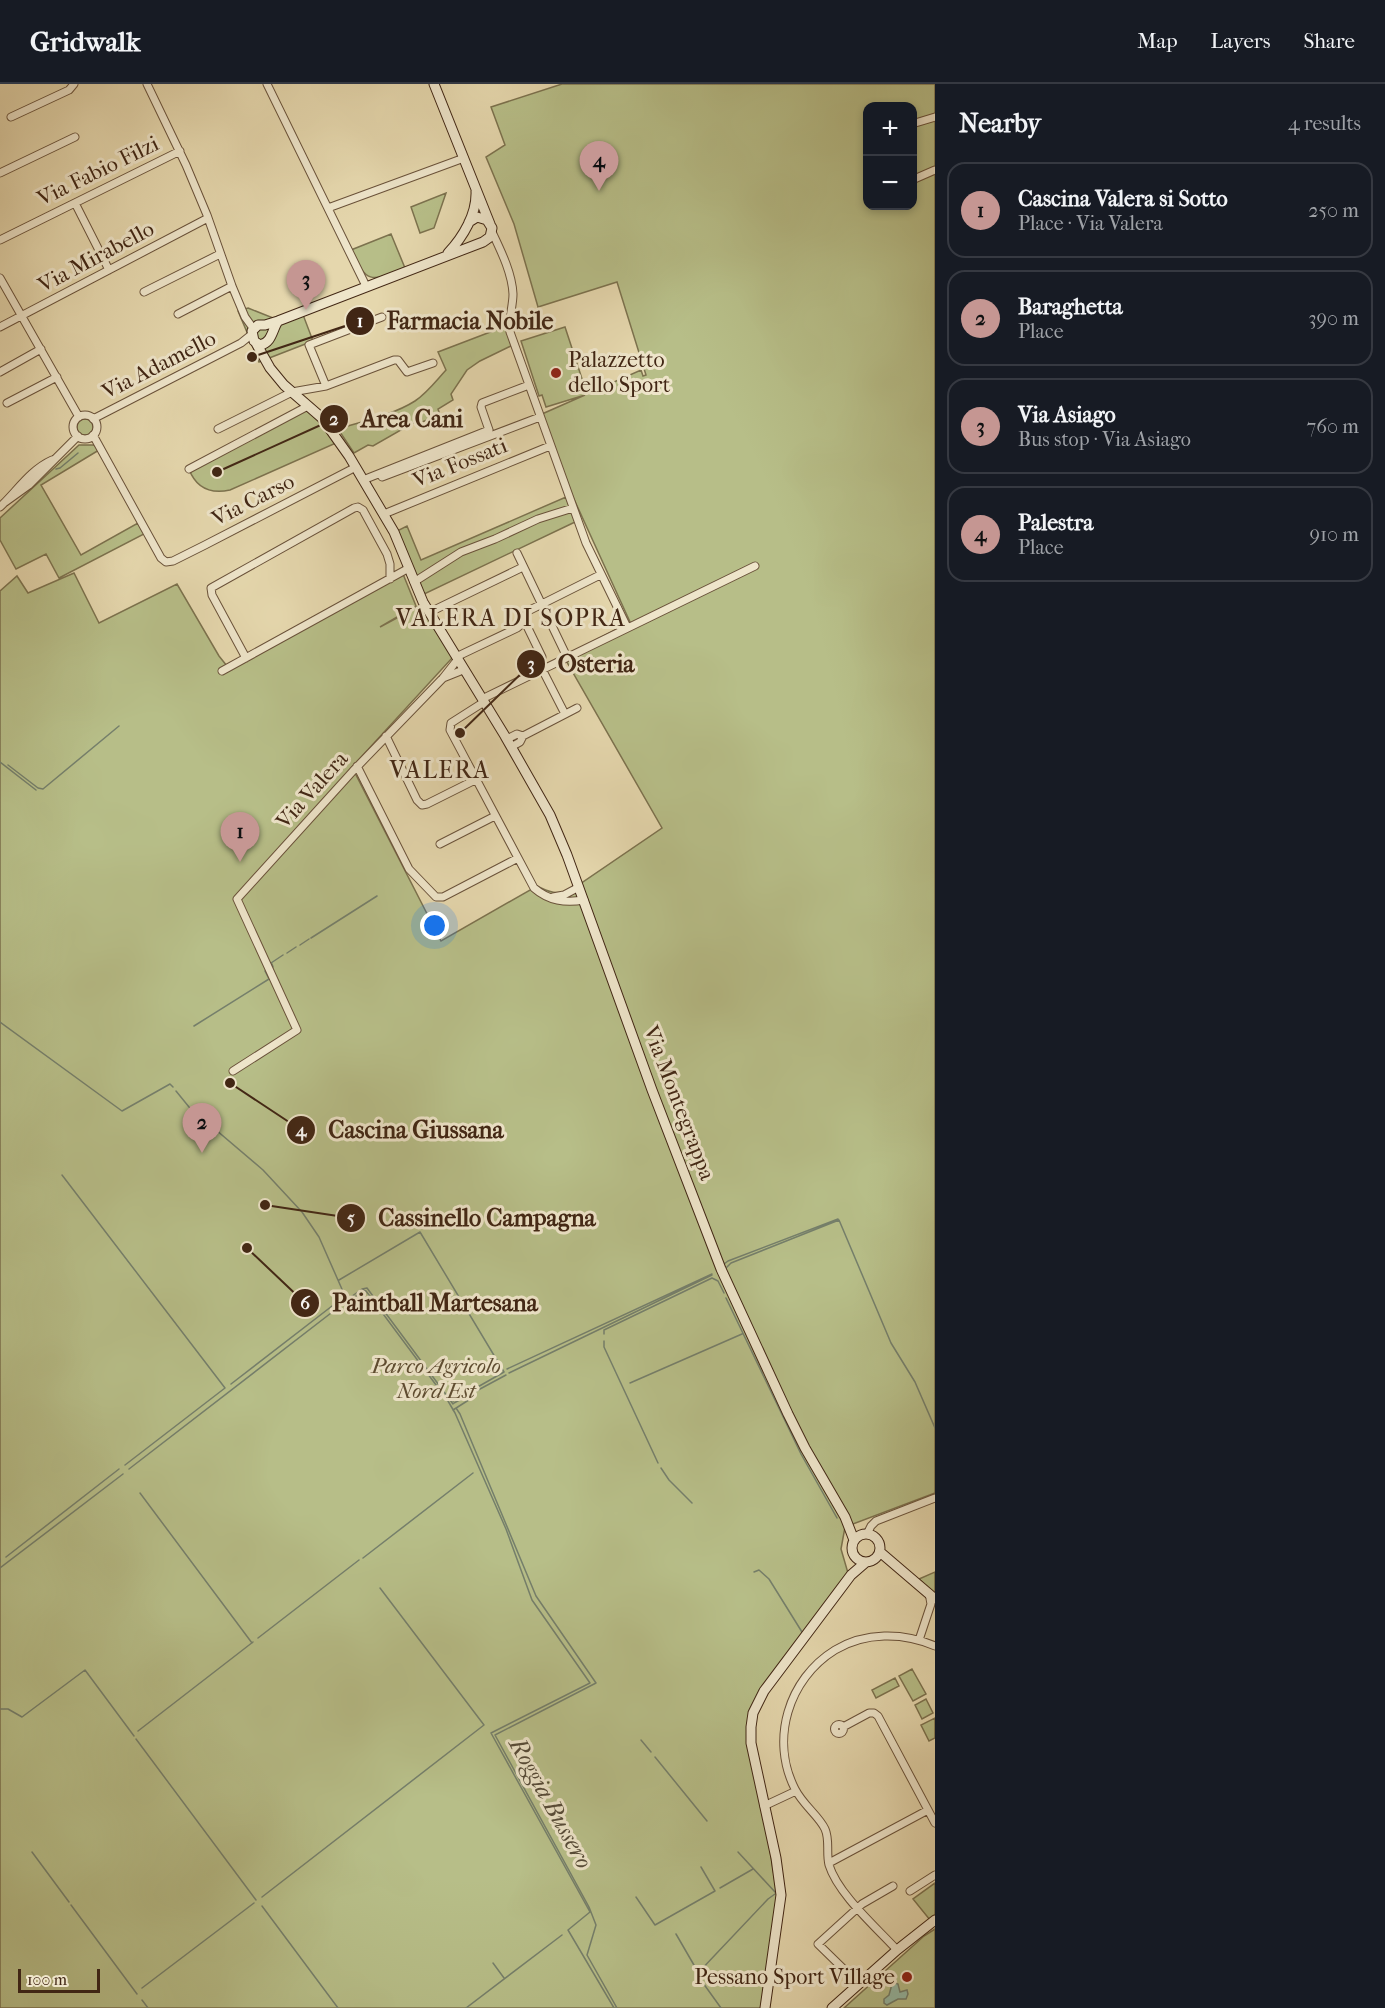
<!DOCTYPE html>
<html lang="en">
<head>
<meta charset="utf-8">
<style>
	:root { --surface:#171b24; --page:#242831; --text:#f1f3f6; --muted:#9ea1a6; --line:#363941; --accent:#c59692 }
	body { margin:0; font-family:"IM FELL French Canon",serif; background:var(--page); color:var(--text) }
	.controls { position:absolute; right:18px; top:18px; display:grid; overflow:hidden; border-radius:12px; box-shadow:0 3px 9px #0003 }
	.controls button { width:54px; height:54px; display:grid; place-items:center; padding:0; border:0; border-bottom:2px solid var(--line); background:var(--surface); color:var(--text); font:30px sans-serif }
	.scale { position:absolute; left:18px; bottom:15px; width:82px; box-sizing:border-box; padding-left:6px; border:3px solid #412614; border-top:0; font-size:16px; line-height:21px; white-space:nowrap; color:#412614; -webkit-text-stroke:4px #eee5ca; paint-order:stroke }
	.you { position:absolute; left:435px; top:842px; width:21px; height:21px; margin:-15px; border:4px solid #fff; border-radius:50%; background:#1a73e8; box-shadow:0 0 0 9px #1a73e833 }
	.badge { display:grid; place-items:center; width:39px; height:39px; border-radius:50%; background:var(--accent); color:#111; font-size:20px; font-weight:700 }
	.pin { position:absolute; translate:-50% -50px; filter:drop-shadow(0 2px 3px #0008) }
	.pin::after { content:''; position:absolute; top:32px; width:21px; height:18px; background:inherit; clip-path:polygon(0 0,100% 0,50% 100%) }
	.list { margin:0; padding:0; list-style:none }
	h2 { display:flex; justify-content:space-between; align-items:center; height:78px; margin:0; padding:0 24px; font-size:26px }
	h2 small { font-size:20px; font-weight:400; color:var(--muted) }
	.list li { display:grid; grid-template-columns:39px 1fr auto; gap:18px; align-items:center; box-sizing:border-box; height:96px; margin:0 12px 12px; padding:0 12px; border:2px solid var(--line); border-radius:18px }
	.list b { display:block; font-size:22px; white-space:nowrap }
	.list p { margin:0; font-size:20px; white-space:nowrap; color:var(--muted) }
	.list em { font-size:20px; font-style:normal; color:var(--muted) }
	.map { position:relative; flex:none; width:935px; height:1924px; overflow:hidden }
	header { display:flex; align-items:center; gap:36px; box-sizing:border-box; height:84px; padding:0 30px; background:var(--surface); border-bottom:2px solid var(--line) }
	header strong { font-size:28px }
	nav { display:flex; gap:33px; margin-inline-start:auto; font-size:21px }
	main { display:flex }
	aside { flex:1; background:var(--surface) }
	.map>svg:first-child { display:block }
</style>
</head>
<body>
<header>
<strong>Gridwalk</strong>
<nav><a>Map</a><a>Layers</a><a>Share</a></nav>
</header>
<main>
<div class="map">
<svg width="935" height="1924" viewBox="0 0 935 1924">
	<rect width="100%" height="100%" fill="#e5d7ad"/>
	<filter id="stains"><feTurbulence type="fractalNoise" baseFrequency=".00333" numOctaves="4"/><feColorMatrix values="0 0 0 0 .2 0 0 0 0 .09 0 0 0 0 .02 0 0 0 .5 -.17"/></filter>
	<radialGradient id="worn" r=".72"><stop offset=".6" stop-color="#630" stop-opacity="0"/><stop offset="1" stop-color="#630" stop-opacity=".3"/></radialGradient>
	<path fill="#b7be88" stroke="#7c724e" stroke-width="1.5" fill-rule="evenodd" d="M562,0h373v1409l-90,34 -4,22 7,24 -97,135 13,105 13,81 -9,81 -6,33h-762v-1417l17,-15 11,17 46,-20 25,50 78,-39 42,72 8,10 176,-92 13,32 -36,21 43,-23 30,53 -101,110 89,174 96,-55c11,6 21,9 34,4l91,-62 -98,-171 66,-35 -57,-125 -31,-83 43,-19 -39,12 -4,-12 -3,1 -18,-55 44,-14 22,67 54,-24 2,6 3,-1 -29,-93 -79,25 -24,-83 -28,-67 19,-12 -14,-38zM868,22h44v100h-44z
		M446,109l-12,35 -14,5 -9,-26z
		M391,150l14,34c-35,14 -38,16 -54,-18z
		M248,224l25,10 29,-6 11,29 -54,21 -8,-20 -10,1 8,-6 -11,-26z
		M506,242l7,19 -33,16 -13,9 -16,24 2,6 -15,9 2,6 -18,7 -2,-3 -47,27 -5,-1 -14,8 -16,-24c25,-8 55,-14 77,-28 12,-8 21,-20 31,-31l-8,-18z
		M308,324l28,35 -106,47c-19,4 -34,-2 -41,-21z
		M77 343a8 8 0 1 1 16 0a8 8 0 1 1-16 0Z
		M79,361h15l5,5 -58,35 40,70 57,-32 6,11 -85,44 -13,-24 -30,15 -16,-29v-22z
		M566,413l9,25 -155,74 -27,-63 14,-7 14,34z
		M935,1488v22l-16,-15z
		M912,1585l14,25 -13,7 -14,-25z
		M895,1594l4,8 -23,12 -4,-8z
		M926,1615l7,14 -11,6 -7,-14z
		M935,1634v20l-6,3 -8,-16z
		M935,1799v33l-5,4 -17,-21z
		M935,1845v79h-91l80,-72z"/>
	<path fill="#97baa5" stroke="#757f6b" stroke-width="1.5" d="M895,1899l3,1 2,8 7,-2 1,4 -2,5h-8l-11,6 -3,-2v-4l5,-4 3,-11z"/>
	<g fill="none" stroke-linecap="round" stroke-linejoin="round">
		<path stroke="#757f6b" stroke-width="1.5" d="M56,385l4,-1 18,-15
			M0,678l36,28
			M8,681l30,23 5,1 76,-63
			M311,854l66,-42
			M300,861l9,-6
			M287,869l9,-6
			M271,879l12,-8
			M272,880l1,3
			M0,938l122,89 48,-27 3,3
			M194,942l75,-47 -4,-8
			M176,1007l13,16 74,63 39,42 17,25 26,59
			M62,1091l163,213 -100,77
			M724,1180l4,-3 110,-42
			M726,1184l5,-5 108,-43 52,123 24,39 20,46
			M339,1196l81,-48 84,140
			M726,1214l75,156 36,64
			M348,1215l14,-10 5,-1 86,116
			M349,1218l14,-12 3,1 82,110 7,12 51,116 26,71 58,83 -99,50 99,179 -22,18 46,78
			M604,1250v-4l108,-52 6,3 6,12
			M604,1257v6l54,116
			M507,1285l205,-95
			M509,1289l203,-98
			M630,1299l112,-49
			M231,1300l114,-88
			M453,1317l51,-29
			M454,1319l52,-28
			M456,1324l4,6 76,182 60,87 -101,52 94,172 7,18 -9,30 30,53
			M453,1326l22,-14v-2
			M661,1384l8,12 23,23
			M129,1385l215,-166
			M140,1409l112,150
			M6,1473l113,-88
			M363,1474l110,-85
			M0,1475v3
			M0,1484l123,-94
			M754,1488l5,-2 10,9 33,53
			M258,1554l101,-78
			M0,1625h8l14,8 63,-47 49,66
			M138,1647l115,-89
			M136,1655l120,161
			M641,1656l10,12
			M655,1673l52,64
			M32,1768l37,50
			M738,1768l37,40
			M720,1804l33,-19
			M262,1813l222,-172 -104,-137
			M636,1813l19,28 60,-34 -14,-24
			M71,1821l66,89
			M262,1822l76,102
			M676,1850l22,38
			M493,1879l11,15
			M142,1904l112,-85
			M142,1916l6,8
			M466,1924l96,-73
			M721,1924l-23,-32v-3l70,-74 7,-5"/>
		<defs>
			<path id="street" d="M147,0l39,81 21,50 25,71 13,31 8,11
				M267,0l99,202
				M11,33l58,-27 5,-6
				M912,40l23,-7
				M0,89l75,-36
				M912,96l23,-10
				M75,119l34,67
				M328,124l136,-50
				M492,148c9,19 20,41 21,62 0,13 -5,25 -3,38l76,211 41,84
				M0,156l180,-89
				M0,194l79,139
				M144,208l76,-38
				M178,230l54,-28
				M0,243l208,-109
				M0,288l41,-23
				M326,302l-17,-41 73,-28
				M7,319l50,-26
				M73 343a12 12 0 1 1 24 0a12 12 0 1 1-24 0Z
				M93,335l148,-76 10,-8
				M218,345l74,-37 34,-6 68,-26h4l9,12 26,-9
				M93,351l68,123 5,4 7,-1 32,-16 151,-78
				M189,385l119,-63
				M382,393l158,-60
				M363,396l126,-50 -8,-23 1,-4 47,-18
				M4,419l25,-18 49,-49
				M0,423c17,-16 30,-37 52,-47
				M384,430l166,-68
				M517,469l50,104
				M414,498l47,-30 34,-13 43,-20 35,-11
				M430,528l93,-45
				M524,536l18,37
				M456,573l61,-29 6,-5 5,-12 72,-36
				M246,574l-34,-63 -1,-7 143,-80 4,-1 5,3 24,44 3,10v15
				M542,585l23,45
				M222,587l187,-103
				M443,594l20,-8
				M482,615l273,-133
				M484,618l-33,21 -1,7 84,158c15,13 31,15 50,12
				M386,652l31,64 5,5 5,-1 48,-24
				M523,652l54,-28
				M507,655l10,-5 6,2 -3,6 -9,5
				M357,682l52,103 27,28h7l75,-39
				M440,760l55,-28
				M553,813l11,-2 15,-8
				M233,987l64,-41 -60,-131 116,-128 90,-93 15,-19
				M867,1450l4,-8 5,-5 59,-23
				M919,1556l12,-36 -2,-11
				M834.5 1645a4.5 4.5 0 1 1 9 0a4.5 4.5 0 1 1-9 0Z
				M843,1643l26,-14h5l4,3 57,107
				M764,1722l32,-15
				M829,1779l99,-53
				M910,1807l25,-16
				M897,1866c-21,-23 -59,-56 -68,-85 -3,-12 1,-25 -4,-36 -6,-13 -22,-24 -30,-40 -25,-49 -7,-110 40,-139 30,-18 68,-18 100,-4
				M859,1900l-41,-40 44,-40 31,-18"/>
			<path id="secondary" d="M434,0l56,140
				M448,169c15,-16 29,-39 28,-62
				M278,237c-6,9 -6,22 -18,24l-6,-4 -2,-10 6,-6h7l13,-4 205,-79 7,-5 2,-9 -5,-8 -10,-3 -8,5
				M256,259l14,25 14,17 38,33 27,38 45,76 29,70 82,134 45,79 17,40 85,235 69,179 67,145 17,34 40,69 9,23
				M852 1464a14 14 0 1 1 28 0a14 14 0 1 1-28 0Z
				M880,1468l55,47
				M765,1924l16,-113 -5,-37 -25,-115v-16l2,-14 11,-22 87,-116 15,-13
				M832,1924l65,-58 38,-30"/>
		</defs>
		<use href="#street" stroke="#6a523a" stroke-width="9"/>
		<use href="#secondary" stroke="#412614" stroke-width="11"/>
		<use href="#street" stroke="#eee5ca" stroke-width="7"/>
		<use href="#secondary" stroke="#eee5ca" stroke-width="9"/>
	</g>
	<g fill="#8f2418" stroke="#eee5ca" stroke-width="2">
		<circle cx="556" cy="289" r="6"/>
		<circle cx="907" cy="1893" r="6"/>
	</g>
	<g text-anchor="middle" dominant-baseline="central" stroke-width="6" stroke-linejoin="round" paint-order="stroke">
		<g font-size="22" fill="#412614" stroke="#eee5ca">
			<text transform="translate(98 87) rotate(-26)">Via Fabio Filzi</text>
			<text transform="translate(96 173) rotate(-28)">Via Mirabello</text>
			<text transform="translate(159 281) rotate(-27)">Via Adamello</text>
			<text transform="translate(460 379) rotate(-22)">Via Fossati</text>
			<text transform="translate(253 416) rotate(-27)">Via Carso</text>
			<text transform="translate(312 706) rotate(-48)">Via Valera</text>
			<text transform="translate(679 1019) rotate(69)">Via Montegrappa</text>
		</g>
		<g font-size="22" fill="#412614" stroke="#eee5ca" text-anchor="start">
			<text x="568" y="276">Palazzetto<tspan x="568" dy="25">dello Sport</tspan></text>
			<text x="895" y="1893" text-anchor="end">Pessano Sport Village</text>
		</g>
		<g font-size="22" font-style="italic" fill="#5e4c31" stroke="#eee5ca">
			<text x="436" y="1282">Parco Agricolo<tspan x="436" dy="25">Nord Est</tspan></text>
		</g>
		<g font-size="24" letter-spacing="1.5" fill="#412614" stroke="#eee5ca">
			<text x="511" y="534">VALERA DI SOPRA</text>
			<text x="440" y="686">VALERA</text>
		</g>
		<g font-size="24" font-style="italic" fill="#564b38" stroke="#eee5ca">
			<text transform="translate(551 1719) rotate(61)">Roggia Bussero</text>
		</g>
	</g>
	<path fill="none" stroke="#412614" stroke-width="2" d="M252 273L360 237M217 388L334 335M460 649L531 580M230 999L301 1046M265 1121L351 1134M247 1164L305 1219"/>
	<g fill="#412614" stroke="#eee5ca" stroke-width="2">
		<circle cx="252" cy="273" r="6"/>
		<circle cx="217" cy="388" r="6"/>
		<circle cx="460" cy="649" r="6"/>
		<circle cx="230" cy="999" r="6"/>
		<circle cx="265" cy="1121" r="6"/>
		<circle cx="247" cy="1164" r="6"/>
		<circle cx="360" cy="237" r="15"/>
		<circle cx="334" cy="335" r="15"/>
		<circle cx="531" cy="580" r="15"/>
		<circle cx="301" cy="1046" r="15"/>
		<circle cx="351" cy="1134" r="15"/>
		<circle cx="305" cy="1219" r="15"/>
	</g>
	<g font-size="18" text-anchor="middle" font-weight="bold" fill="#fff">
		<text x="360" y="243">1</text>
		<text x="334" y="341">2</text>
		<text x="531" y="586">3</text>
		<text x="301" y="1052">4</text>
		<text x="351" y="1140">5</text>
		<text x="305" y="1225">6</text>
	</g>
	<g font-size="24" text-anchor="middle" font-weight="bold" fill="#412614" stroke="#eee5ca" stroke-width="6" stroke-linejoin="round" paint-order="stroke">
		<text x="470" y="245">Farmacia Nobile</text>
		<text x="412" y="343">Area Cani</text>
		<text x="596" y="588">Osteria</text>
		<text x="416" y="1054">Cascina Giussana</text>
		<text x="487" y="1142">Cassinello Campagna</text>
		<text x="435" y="1227">Paintball Martesana</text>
	</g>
	<rect width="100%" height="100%" filter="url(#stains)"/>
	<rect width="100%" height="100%" fill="url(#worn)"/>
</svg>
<div class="controls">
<button>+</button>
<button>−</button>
</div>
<div class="scale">100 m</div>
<div class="you"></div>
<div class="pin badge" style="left:240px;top:778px">1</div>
<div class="pin badge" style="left:202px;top:1069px">2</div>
<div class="pin badge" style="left:306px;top:226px">3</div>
<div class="pin badge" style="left:599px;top:107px">4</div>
</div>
<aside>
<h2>Nearby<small>4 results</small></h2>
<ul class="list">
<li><span class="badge">1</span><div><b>Cascina Valera si Sotto</b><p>Place · Via Valera</p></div><em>250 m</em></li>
<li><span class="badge">2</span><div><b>Baraghetta</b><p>Place</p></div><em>390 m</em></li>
<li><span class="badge">3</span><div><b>Via Asiago</b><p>Bus stop · Via Asiago</p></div><em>760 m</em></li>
<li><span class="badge">4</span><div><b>Palestra</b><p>Place</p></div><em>910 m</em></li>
</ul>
</aside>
</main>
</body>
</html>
